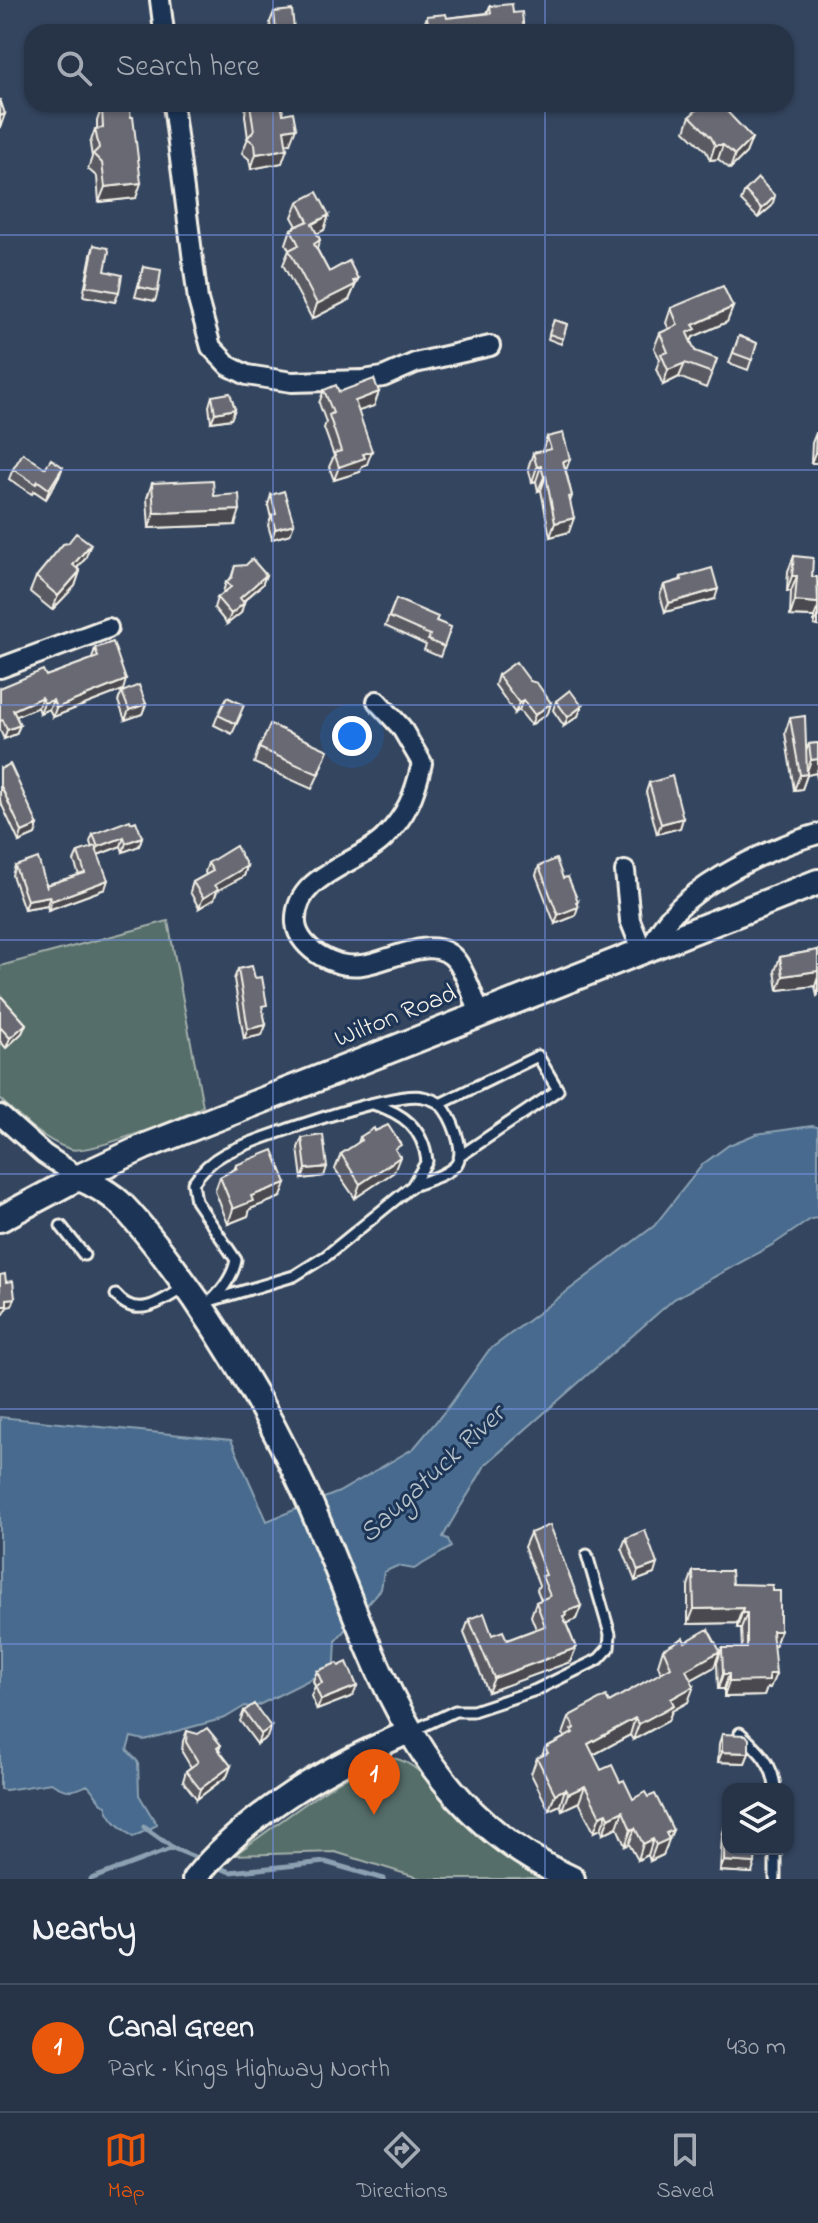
<!DOCTYPE html>
<html lang="en">
<head>
<meta charset="utf-8">
<style>
	:root { --surface:#273447; --page:#2f3c4e; --text:#f1f3f6; --muted:#a4aab4; --line:#434f60; --accent:#ea580c }
	body { margin:0; font-family:"Indie Flower",sans-serif; background:var(--page); color:var(--text) }
	.controls { position:absolute; right:24px; bottom:24px; display:grid; overflow:hidden; border-radius:16px; box-shadow:0 2px 6px #0004 }
	.controls button { width:72px; height:72px; display:grid; place-items:center; padding:0; border:0; border-bottom:2px solid var(--line); background:var(--surface); color:var(--text); font:40px sans-serif }
	.you { position:absolute; left:352px; top:736px; width:28px; height:28px; margin:-20px; border:6px solid #fff; border-radius:50%; background:#1a73e8; box-shadow:0 0 0 12px #1a73e833 }
	.badge { display:grid; place-items:center; width:52px; height:52px; border-radius:50%; background:var(--accent); color:#fff; font-size:26px; font-weight:700 }
	.pin { position:absolute; translate:-50% -66px; filter:drop-shadow(0 2px 4px #0008) }
	.pin::after { content:''; position:absolute; top:42px; width:28px; height:24px; background:inherit; clip-path:polygon(0 0,100% 0,50% 100%) }
	.list { margin:0; padding:0; list-style:none }
	h2 { display:flex; justify-content:space-between; align-items:center; height:104px; margin:0; padding:0 32px; font-size:34px }
	h2 small { font-size:26px; font-weight:400; color:var(--muted) }
	.list li { display:grid; grid-template-columns:52px 1fr auto; gap:24px; align-items:center; box-sizing:border-box; height:128px; padding:0 32px; border-top:2px solid var(--line) }
	.list b { display:block; font-size:30px; white-space:nowrap }
	.list p { margin:0; font-size:26px; white-space:nowrap; color:var(--muted) }
	.list em { font-size:26px; font-style:normal; color:var(--muted) }
	.icon { flex:none; width:44px; height:44px; fill:none; stroke:currentColor; stroke-width:2; stroke-linecap:round; stroke-linejoin:round }
	.map { position:relative; flex:none; width:818px; height:1879px; overflow:hidden }
	.search { position:absolute; background:var(--surface); box-shadow:0 2px 6px #0004; left:24px; right:24px; top:24px; height:88px; display:flex; align-items:center; gap:20px; box-sizing:border-box; padding:0 28px; border-radius:24px; color:var(--muted); font-size:30px }
	.sheet { height:232px; background:var(--surface) }
	nav { display:flex; justify-content:space-around; align-items:center; box-sizing:border-box; height:112px; border-top:2px solid var(--line); background:var(--surface); font-size:22px; color:var(--muted) }
	nav a { display:grid; justify-items:center; gap:4px }
	nav .on { color:var(--accent) }
	.map>svg:first-child { display:block }
</style>
</head>
<body>
<div class="map">
<svg width="818" height="1879" viewBox="0 0 818 1879">
	<rect width="100%" height="100%" fill="#34455f"/>
	<filter id="ink" filterUnits="userSpaceOnUse"><feTurbulence type="fractalNoise" baseFrequency=".0125" numOctaves="2"/><feDisplacementMap in="SourceGraphic" scale="16" xChannelSelector="R" yChannelSelector="G"/><feConvolveMatrix kernelMatrix="1 2 1 2 8 2 1 2 1" color-interpolation-filters="sRGB"/></filter>
	<g filter="url(#ink)">
		<path fill="#556e6b" stroke="#a4b0aa" stroke-width="2" d="M168,921l35,185c-19,11 -115,49 -133,43 -26,-8 -51,-32 -70,-50v-133z
			M393,1758c33,6 49,46 73,67 25,22 55,37 85,54h-129l-87,-27 -101,3c40,-27 115,-90 159,-97z"/>
		<path fill="#466b8e" stroke="#8ca1b2" stroke-width="2" d="M812,1126l6,1v91l-7,1 -37,25 -100,55 -189,166c-13,25 -29,47 -42,72l5,2 3,8 -37,22 -17,-3 -13,6 -3,17 -45,51 -1,21 -4,8 -78,39 -8,-2 -20,12 -81,22 -13,-3 -4,13 11,12 1,33 18,30 -24,12c-12,-9 -23,-17 -27,-31 -10,-6 -11,-15 -19,-21 -14,8 -24,6 -36,-2l-45,7 -6,-1v-372l231,23 36,81 72,-29 75,-44 36,-43 39,-55 165,-124 49,-62 26,-19 27,-11z"/>
		<g fill="none" stroke-linecap="round" stroke-linejoin="round">
			<path stroke="#8ca1b2" stroke-width="5" d="M144,1827l28,20
				M213,1865l17,7 95,-10 59,17
				M91,1879l82,-31 31,13"/>
			<defs>
				<path id="service" d="M440,1104l98,-48 20,34 -98,66
					M61,1226l23,29
					M116,1295c21,26 48,5 70,-9
					M213,1300l81,-24 32,-20 86,-70 15,-25c-4,-33 -24,-48 -54,-57
					M204,1306c15,-10 29,-29 32,-46l-40,-59 -3,-18c8,-12 18,-22 31,-29 30,-15 171,-64 199,-57 5,1 14,4 17,7 11,11 27,47 16,61 -10,11 -31,16 -44,21
					M412,1731l43,-20h18l63,-21 63,-31 10,-11 1,-14 -23,-79
					M740,1733c17,16 34,31 35,56
					M775,1849v30"/>
				<path id="minor" d="M160,0l4,32
					M173,104l25,196 13,47 18,19 18,9 45,7 71,-2 20,-3 32,-14 75,-17
					M0,668l108,-40
					M377,701l24,26 21,36c-7,31 -15,52 -38,75 -27,27 -91,37 -88,85 1,14 13,26 25,33 12,7 27,11 41,9 29,-3 75,-35 96,-2 10,15 15,34 22,51
					M625,871l5,49 12,30
					M653,945c17,-52 115,-97 165,-111
					M0,1115l44,39 35,23"/>
				<path id="tertiary" d="M194,1879c56,-68 135,-113 215,-147"/>
				<path id="secondary" d="M79,1177c14,8 29,14 41,26 27,28 52,63 75,95 42,62 79,126 110,194 69,153 98,312 267,387
					M0,1219l79,-42 67,-31 672,-264"/>
			</defs>
			<use href="#service" stroke="#f4f1e8" stroke-width="15"/>
			<use href="#minor" stroke="#f4f1e8" stroke-width="24"/>
			<use href="#tertiary" stroke="#f4f1e8" stroke-width="28"/>
			<use href="#secondary" stroke="#f4f1e8" stroke-width="30"/>
			<use href="#service" stroke="#1d3557" stroke-width="9"/>
			<use href="#minor" stroke="#1d3557" stroke-width="18"/>
			<use href="#tertiary" stroke="#1d3557" stroke-width="22"/>
			<use href="#secondary" stroke="#1d3557" stroke-width="24"/>
		</g>
		<path fill="#5a5a63" stroke="#f4f1e8" stroke-width="2" d="M490,6l23,7 11,19h-102l5,-16 20,2 40,-5z
			M274,12l19,20h-22l-1,-10z
			M246,104h35l9,39h-4l-4,20 -31,6 -2,-10 -7,-6 6,-15 -3,-22z
			M102,107l34,91 -37,4 -2,-25 -9,-8 4,-12 -2,-13 5,-15h2v-8z
			M690,116l62,22 -6,15 -16,16 -12,-10 -8,1 -4,-9 -21,-20z
			M745,191l27,15 -14,12 -17,-17z
			M298,202l31,13 -5,15 -7,3 3,7 -3,9 12,23 29,7 -9,21 -37,19 -29,-54 6,-15 -3,-6 5,-15 6,-3 -5,-9z
			M94,245l11,26 14,21 -4,10 -32,-6 8,-41z
			M143,267l15,24 -3,10 -20,-4z
			M733,307l-6,15 -34,15 -2,5 4,9 22,8 -11,29 -27,-11 -16,8 -7,-16 4,-10 -6,-11 6,-15 9,-4 -3,-6 5,-15z
			M554,320l13,4 -6,20 -13,-5z
			M739,336l18,7 -9,27 -19,-7z
			M324,390l15,2 35,14 -16,5 9,53 -5,2 -2,6 -26,8 -5,-13 5,-11 -10,-28 2,-6 -7,-19z
			M212,396l23,13 -4,10 -20,3 -2,-16z
			M816,433h2v30h-7l1,-20z
			M547,437l19,34 6,25 -2,6 -1,30 -19,5 -9,-47 -3,1 -2,-10 -4,1 -4,-14 5,-15 9,-2z
			M13,469l46,8 -13,22 -12,-8 -2,3 -23,-15z
			M152,483l62,13 21,29 -86,3 -2,-30z
			M271,495l19,39 -18,5 -4,-14 3,-7 -3,-13z
			M794,556l24,26v44l-4,-1v-8l-24,-1 1,-25h-4l1,-20z
			M85,559l-8,9 3,3 -5,15 -23,24 -22,-18 6,-15z
			M235,566l31,9 -4,10 -19,17 -2,11 -14,11 -13,-16 3,-10 7,-5 -1,-1 3,-10 5,-4z
			M681,577l34,22 -50,13 -5,-17 4,-10 16,-5z
			M396,599l40,22 15,6 -11,30 -16,-7 2,-5 -41,-19z
			M95,648l28,42 -70,27 -4,-8 -9,4 -2,-6 -22,9 4,9 -4,9 -12,5 -4,-9v-42l46,-12 46,-17z
			M498,675l32,6 21,22 -3,10 -17,12 -12,-15 -4,3 -20,-28z
			M122,692l24,12 -4,10 -17,6 -7,-19z
			M556,701l22,15 -14,10 -11,-16z
			M218,715h23l-9,19 -18,-9z
			M790,718l16,33 3,-7 9,-1v41l-2,-11 -9,2 -5,14 -8,1 -9,-57z
			M259,748l64,17 -11,24 -58,-26z
			M0,769l38,56 -3,10 -16,7 -19,-41z
			M649,783l34,35 -3,10 -23,6 -11,-42z
			M131,823l11,14 -3,9 -16,6 -2,-6 -23,9 7,34 -57,21 -1,-5 -23,4 -12,-34 3,-9 31,19 33,-10 -5,-14 4,-9 14,-4 -2,-6 3,-8z
			M208,863l39,3 -3,10 -27,15 -3,8 -15,9 -9,-16 3,-10 13,-7 -1,-3z
			M539,866l24,12 14,26 -2,12 -20,8 -19,-49z
			M818,950v45l-1,1 -2,-10 -37,4 -3,-19 5,-14z
			M238,969l17,9 11,47 -4,10 -18,4 -10,-60z
			M0,995l26,29 -4,9 -16,15 -6,-7z
			M360,1137l38,17 -4,18 -39,26 -20,-29 6,-15 17,-11z
			M302,1138l22,38 -22,3 -4,-31z
			M236,1165l45,32 -31,12 -2,7 -20,8 -13,-33 5,-14 14,-7z
			M530,1533l51,73 -5,13 -10,4 10,25 -6,14 -82,30 -24,-59 5,-14 23,16 15,5 29,-11 -5,-13 5,-14 5,-2 -4,-10 2,-5 -15,-38z
			M626,1538l28,36 -19,7 -13,-33z
			M693,1571l39,13 40,7 8,40 -5,15h-2l-3,42h-3l-3,8 -40,1v-8h-6l-1,-26 5,-15h20l-1,-20h-4v-5l-49,1v-38z
			M685,1642l29,25 -23,13 -3,22 -16,9 -4,10 -35,19 -3,-5 -37,20 8,15 19,12 47,64 -4,9 -13,6 -2,-6 -10,5 -9,-16 -4,2 -8,-19 -14,7 -2,-5 -7,3 -15,-30 -17,8 -2,-5 -11,5 -18,-36 6,-16 5,-2 3,-8 20,-11 -2,-3 6,-16 40,-16 52,-29 -3,-8 5,-16z
			M317,1671l36,25 -36,14 -6,-14 4,-10 -2,-5z
			M244,1711l23,26 -10,7 -17,-23z
			M187,1731l34,14 -2,5 12,16 -4,10 -30,23 -14,-18 3,-10 5,-4 -9,-15 1,-11z
			M722,1734l27,19 -4,10 -27,-1 1,-18z
			M725,1826l27,47 -32,-2 2,-35z"/>
		<path fill="#4a4a50" stroke="#f4f1e8" stroke-width="2" d="M294,29l-1,3h-18l1,-1z
			M5,114l-5,14v-12z
			M296,128l-6,15 -11,2 5,-15z
			M752,138l-6,15 -16,16 5,-14z
			M715,145h8l-5,14 -8,1z
			M287,149l-5,14 -31,6 5,-15z
			M141,183l-5,15 -37,4 6,-15z
			M775,196l-3,10 -14,12 4,-9z
			M329,215l-5,15 -17,9 5,-15z
			M358,279l-9,21 -37,19 5,-15z
			M733,307l-6,15 -34,15 -3,7 -3,-11 6,-8z
			M685,363l-6,14 -16,8 5,-15z
			M379,392l-5,14 -24,8 5,-13z
			M235,409l-4,10 -20,3 4,-9z
			M372,451l-5,13 -5,2 -2,6 -26,8 5,-13 24,-13z
			M815,453h3v10h-7z
			M570,459l-5,14 -2,-12z
			M541,466l-5,15 -4,1 5,-15z
			M63,467l-4,10 -13,22 3,-10z
			M546,476l-5,14 -3,1 6,-14z
			M240,510l-5,15 -86,3 5,-15z
			M574,518l-5,14 -19,5 5,-14z
			M294,524l-4,10 -18,5 3,-10z
			M91,544l-6,15 -18,20 6,-14z
			M80,571l-5,15 -23,24 6,-14z
			M266,575l-4,10 -26,22 4,-9z
			M792,576h5l-6,15h-4z
			M718,589l-3,10 -50,13 4,-9z
			M795,601l23,2v4l-4,10 -24,-1z
			M244,603l-3,10 -14,11 4,-10z
			M818,614v12l-4,-1z
			M126,680l-3,10 -70,27 3,-9z
			M42,697l-4,10 -28,12 3,-9z
			M53,700l-4,9 -9,4 4,-10z
			M523,700l-4,10 -4,3 4,-10z
			M551,703l-3,10 -17,12 4,-10z
			M146,704l-4,10 -17,6 4,-10z
			M582,706l-4,10 -14,10 4,-9z
			M20,725l-4,9 -12,5 3,-9z
			M818,759v9l-2,5 -9,2 -5,14 -8,1 6,-15 6,-1 5,-14z
			M683,818l-3,10 -23,6 4,-10z
			M38,825l-3,10 -16,7 3,-10z
			M124,837l-3,9 -26,10 3,-9z
			M142,837l-3,9 -16,6 3,-9z
			M247,866l-3,10 -27,15 -3,8 -15,9 4,-10 12,-13z
			M108,880l-3,9 -57,21 3,-9z
			M50,896l-3,9 -23,4 3,-9z
			M578,901l-3,7 3,-1 -3,9 -20,8 3,-9z
			M818,971v6l-3,9 -37,4 5,-14z
			M26,1024l-4,9 -16,15 4,-10z
			M266,1025l-4,10 -18,4 4,-10z
			M400,1157l-6,15 -39,26 5,-14z
			M327,1167l-3,9 -22,3 4,-10z
			M286,1183l-5,14 -31,12 -2,7 -20,8 5,-15 18,-13z
			M15,1298l-3,8 -5,1 -3,7h-4v-8l7,-7z
			M657,1564l-3,10 -19,7 3,-10z
			M581,1606l-5,13 -13,6 -5,5 7,-18z
			M743,1608l-6,15 -49,1 6,-15z
			M742,1613h5l-6,15h-4z
			M772,1631h8l-5,15h-8z
			M576,1648l-6,14 -82,30 6,-14z
			M720,1651l-6,16 -34,19 6,-16z
			M723,1674h6l-5,15h-6z
			M769,1674h7l-6,14h-3l-3,8 -40,1 5,-15z
			M357,1686l-4,10 -36,14 4,-10z
			M694,1686l-6,16 -16,9 -4,10 -35,19 6,-16 32,-25z
			M635,1718l-5,17 -48,26 6,-17z
			M271,1727l-4,10 -10,7 4,-10z
			M722,1752l27,1 -4,10 -27,-1z
			M231,1766l-4,10 -30,23 3,-10z
			M585,1786l-6,16 -17,8 6,-16z
			M565,1789l-5,16 -11,5 6,-16z
			M623,1811l-6,16 -14,7 6,-16z
			M607,1813l-6,16 -7,3 6,-16z
			M635,1828l-6,16 -4,2 6,-16z
			M673,1830l-10,25 -13,6 6,-16 10,-12z
			M653,1839l-5,16 -10,5 5,-16z
			M724,1861l31,2 -3,10 -32,-2z"/>
		<path fill="#696973" stroke="#f4f1e8" stroke-width="2" d="M512,4l1,9 9,-1 2,20h-95l-2,-16 19,-2 1,4 44,-5 -1,-7z
			M292,10l2,19 -18,2 -2,-19z
			M0,99l5,15 -5,2z
			M115,104h14l2,13h2l8,66 -36,4 -3,-24 -9,-9 6,-6 -4,-19 8,-1 -1,-21z
			M250,104h31l2,10 10,-2 3,16 -12,2 3,19 -31,5 -1,-10 -8,-6 7,-7z
			M703,104h17l32,34 -17,17 -12,-10h-8l-4,-8 -21,-21z
			M758,178l17,18 -13,13 -17,-18z
			M317,192l12,23 -17,9 8,16 -6,4 15,28 20,-11 9,18 -5,2 2,4 -38,19 -28,-54 10,-5 -8,-16 17,-8 -10,-19z
			M94,245l14,3 1,3 -4,20 17,4 -3,17 -33,-6z
			M143,267l18,3 -3,21 -19,-4z
			M723,286l10,21 -40,18 3,4 -9,4 8,18 22,8 -5,14 -27,-10 -17,7 -7,-16 7,-2 -8,-19 18,-8 -7,-17z
			M554,320l13,4 -4,15 -14,-5z
			M739,336l18,7 -5,17 -19,-7z
			M374,379l5,13 -24,9 17,50 -9,3 2,4 -26,9 -5,-14 7,-2 -12,-36 4,-2 -9,-23 12,-5 3,7z
			M230,393l5,16 -20,4 -3,-17z
			M563,433l7,26 -7,2 9,35 -3,1 5,21 -19,5 -9,-47 -2,1 -3,-11 -4,1 -4,-14 18,-4 -4,-12z
			M816,433h2v20h-3z
			M23,453l22,15 6,-9 12,8 -14,22 -11,-8 -2,3 -23,-15z
			M213,480l1,16 25,-2 1,16 -86,3 -2,-30z
			M284,491l10,33 -19,5 -3,-14 4,-1 -5,-19z
			M76,533l15,11 -18,21 7,6 -22,25 -22,-19 27,-33 5,-1z
			M794,556l19,2 -1,19h5l1,26 -23,-2 2,-25h-5z
			M252,559l14,16 -26,23 4,5 -13,11 -14,-16 14,-11 -5,-5 6,-5 3,-11 11,-1z
			M712,568l6,21 -49,14 -5,-18 18,-5 -1,-3z
			M396,599l42,18 -2,4 15,6 -7,20 -16,-7 2,-5 -41,-18z
			M113,642l13,38 -70,28 -3,-8 -9,3 -2,-6 -29,13 7,15 -13,5 -4,-10 -3,1v-33l43,-18 3,6 52,-19 -3,-9z
			M516,662l14,19 7,2 14,20 -16,12 -12,-15 -4,3 -21,-28z
			M139,685l7,19 -17,6 -7,-18z
			M570,690l12,16 -14,11 -12,-16z
			M227,697l17,8 -8,19 -18,-9z
			M805,716l2,58 -7,1 -10,-57z
			M270,724l58,26 -10,24 -59,-26z
			M818,743v16l-7,1 -2,-16z
			M10,764l28,61 -16,7 -22,-48v-15z
			M672,776l11,42 -22,6 -12,-41z
			M130,820l1,3 5,-2 6,16 -16,6 -2,-6 -26,10 -5,-13z
			M95,846l13,34 -57,21 -1,-5 -23,4 -12,-34 23,-8 9,30 -1,-3 39,-12 -7,-21z
			M236,846l11,20 -32,19 3,4 -15,9 -10,-16 20,-11 -5,-8z
			M556,859l7,19 5,-1 10,24 -2,1 2,5 -20,8 -19,-49z
			M818,950v21l-35,5 -3,-19z
			M252,966l3,12 7,-1 5,28 -5,1 4,19 -18,4 -10,-60z
			M0,995l26,29 -16,14 -10,-11z
			M388,1125l13,20 -6,4 5,8 -40,27 -19,-30 21,-14 -2,-3 14,-9 1,3z
			M323,1135l4,32 -21,2 -4,-31z
			M273,1150l13,33 -35,13 2,5 -20,8 -13,-32 17,-9 -1,-3z
			M5,1274l1,8 7,-1 2,17 -8,1v7h-7v-31z
			M550,1525l31,81 -16,6 1,3 -3,1 13,32 -82,30 -25,-59 15,-6 8,22 11,-4 4,9 38,-14 -9,-24 14,-6 -8,-20 4,-1 -16,-42z
			M645,1530l12,34 -19,7 -12,-33z
			M693,1571h38l1,13 40,1v6h8v40h-8l4,43h-7v7l-40,1v-8h-6l-1,-26h25v-35h-5l1,-5 -49,1z
			M708,1629l12,22 -34,19 8,16 -23,13 3,6 -35,19 -4,-6 -47,26 13,26 11,-5 8,17 4,-2 9,19 12,-7 3,5 7,-3 18,36 -7,3 3,6 -13,6 -3,-6 -10,5 -8,-16 -4,2 -8,-19 -14,7 -2,-5 -7,3 -15,-30 -17,8 -3,-5 -10,5 -18,-36 11,-5 -3,-5 28,-15 -2,-3 4,-2 -6,-10 2,-3 35,-19 3,6 62,-35 -8,-18 20,-11 2,4z
			M347,1662l10,24 -36,14 -6,-14 7,-3 -5,-12 20,-8 2,3z
			M254,1704l17,23 -10,7 -17,-23z
			M207,1728l14,17 -4,3 14,18 -31,23 -14,-18 12,-9 -12,-20 1,-11 11,3z
			M722,1734l24,1 3,4v14l-27,-1z
			M725,1826h3v23h28l-1,14 -31,-2z"/>
	</g>
	<path fill="none" stroke="#738fde" stroke-width="2" stroke-opacity="0.55" d="M273,0v32M545,0v32M273,104v1775M545,104v1775M0,235h818M0,470h818M0,705h818M0,940h818M0,1174h818M0,1409h818M0,1644h818"/>
	<g text-anchor="middle" dominant-baseline="central" stroke-width="6" stroke-linejoin="round" paint-order="stroke">
		<g font-size="26" fill="#f4f1e8" stroke="#1d3557">
			<text transform="translate(396 1017) rotate(-22)">Wilton Road</text>
		</g>
		<g font-size="28" font-style="italic" fill="#b7c2c8" stroke="#1d3557">
			<text transform="translate(433 1475) rotate(-43)">Saugatuck River</text>
		</g>
	</g>
</svg>
<div class="controls">
<button><svg class="icon" aria-label="layers" viewBox="0 0 24 24"><path d="M12 4l9 5-9 5-9-5zM3 14l9 5 9-5"/></svg></button>
</div>
<div class="you"></div>
<div class="pin badge" style="left:374px;top:1815px">1</div>
<div class="search"><svg class="icon" aria-label="search" viewBox="0 0 24 24"><circle cx="10" cy="10" r="6"/><path d="M15 15l6 6"/></svg>Search here</div>
</div>
<section class="sheet">
<h2>Nearby<small></small></h2>
<ul class="list">
<li><span class="badge">1</span><div><b>Canal Green</b><p>Park · Kings Highway North</p></div><em>430 m</em></li>
</ul>
</section>
<nav>
<a class="on"><svg class="icon" aria-label="map" viewBox="0 0 24 24"><path d="M3 6l6-2 6 2 6-2v14l-6 2-6-2-6 2zM9 4v14M15 6v14"/></svg>Map</a>
<a><svg class="icon" aria-label="directions" viewBox="0 0 24 24"><path d="M12 3l9 9-9 9-9-9zM9 14v-3h6M13 9l2 2-2 2"/></svg>Directions</a>
<a><svg class="icon" aria-label="saved" viewBox="0 0 24 24"><path d="M7 4h10v16l-5-4-5 4z"/></svg>Saved</a>
</nav>
</body>
</html>
